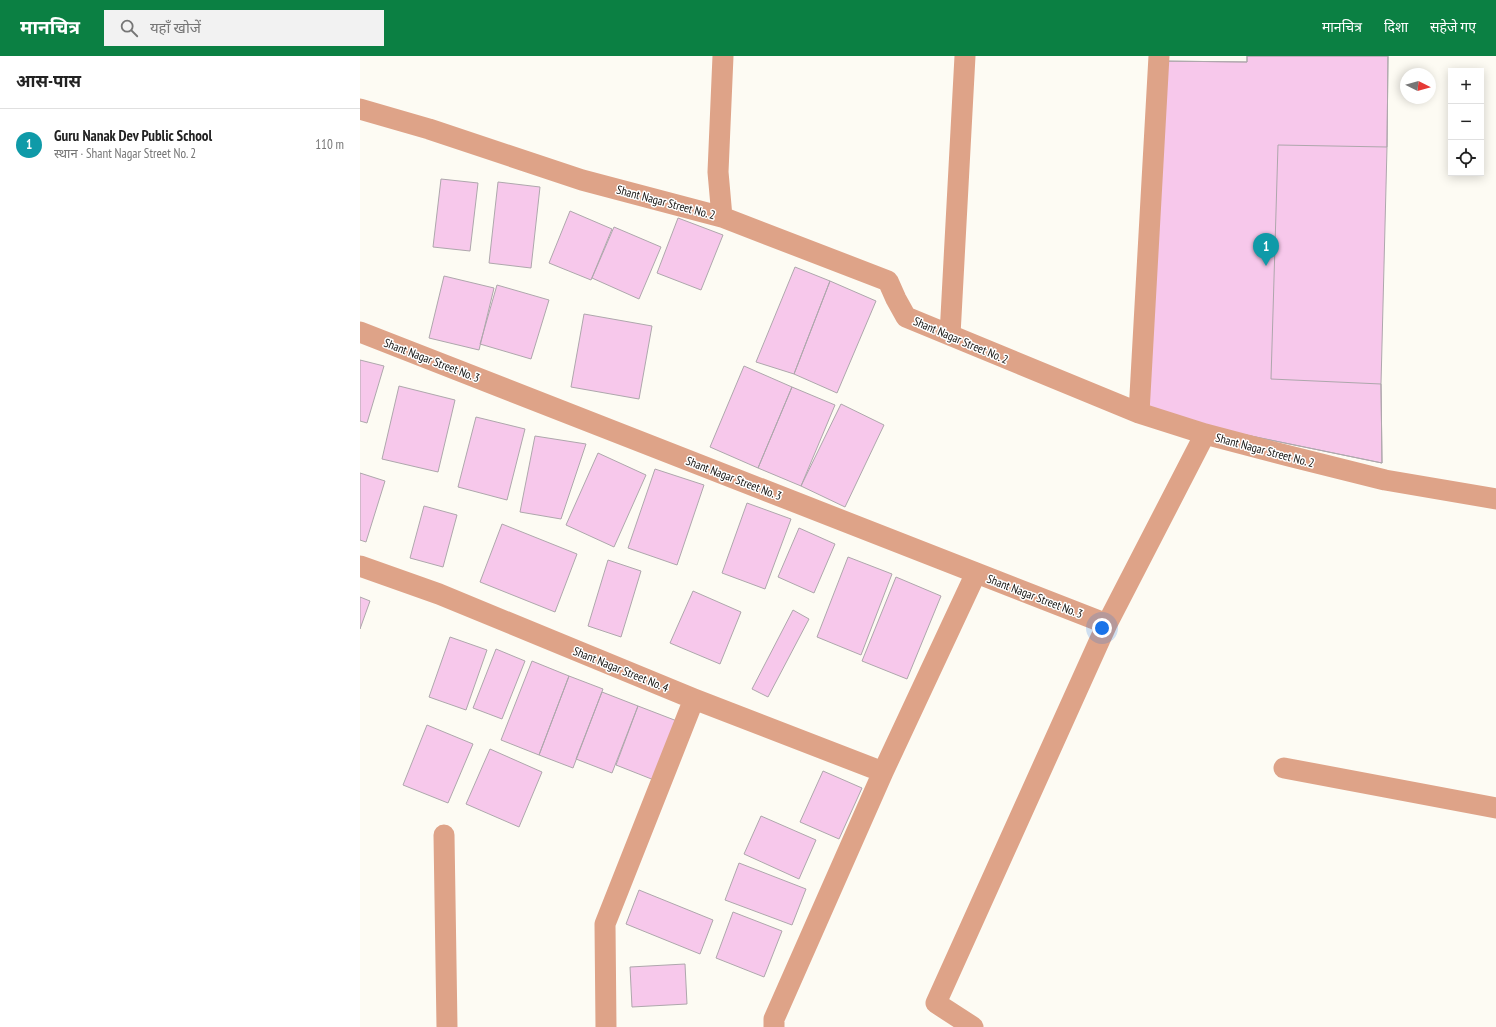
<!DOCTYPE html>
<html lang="hi">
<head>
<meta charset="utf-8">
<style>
	:root { --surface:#fff; --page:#f2f2f2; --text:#222; --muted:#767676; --line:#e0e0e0; --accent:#0b8043 }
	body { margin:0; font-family:"PT Sans Narrow","Noto Sans Devanagari",sans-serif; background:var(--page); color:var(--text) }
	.controls { position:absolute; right:12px; top:12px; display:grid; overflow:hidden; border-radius:0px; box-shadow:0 2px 10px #0003 }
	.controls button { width:36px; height:36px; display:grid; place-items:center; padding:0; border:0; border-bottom:1px solid var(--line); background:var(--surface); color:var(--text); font:20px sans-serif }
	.compass { position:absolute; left:1040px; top:12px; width:36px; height:36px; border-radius:50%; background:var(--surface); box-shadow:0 2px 10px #0003; rotate:96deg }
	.you { position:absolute; left:742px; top:572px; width:14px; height:14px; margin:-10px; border:3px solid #fff; border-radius:50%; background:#1a73e8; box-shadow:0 0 0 6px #1a73e833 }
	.badge { display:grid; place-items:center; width:26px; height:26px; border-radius:50%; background:var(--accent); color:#fff; font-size:13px; font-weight:700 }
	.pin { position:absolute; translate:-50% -33px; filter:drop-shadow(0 1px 2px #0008) }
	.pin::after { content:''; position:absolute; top:21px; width:14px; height:12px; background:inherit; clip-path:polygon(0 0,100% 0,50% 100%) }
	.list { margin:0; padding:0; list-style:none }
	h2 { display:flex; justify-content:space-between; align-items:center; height:52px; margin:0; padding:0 16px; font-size:17px }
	h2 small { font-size:13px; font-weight:400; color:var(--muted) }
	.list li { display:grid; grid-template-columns:26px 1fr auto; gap:12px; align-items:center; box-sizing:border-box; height:72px; padding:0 16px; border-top:1px solid var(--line) }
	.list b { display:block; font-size:15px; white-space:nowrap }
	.list p { margin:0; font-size:13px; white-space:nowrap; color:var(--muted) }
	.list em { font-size:13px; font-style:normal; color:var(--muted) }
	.icon { flex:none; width:22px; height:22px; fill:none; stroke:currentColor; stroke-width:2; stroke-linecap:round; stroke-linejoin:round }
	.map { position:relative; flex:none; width:1136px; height:971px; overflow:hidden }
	header { display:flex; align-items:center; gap:24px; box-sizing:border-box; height:56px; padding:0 20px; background:var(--accent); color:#fff }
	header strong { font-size:19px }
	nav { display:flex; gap:22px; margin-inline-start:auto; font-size:14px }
	.search { width:280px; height:36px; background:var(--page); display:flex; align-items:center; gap:10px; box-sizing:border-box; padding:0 14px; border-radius:0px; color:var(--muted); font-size:15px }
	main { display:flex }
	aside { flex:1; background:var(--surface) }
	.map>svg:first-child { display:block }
</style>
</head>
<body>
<header>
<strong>मानचित्र</strong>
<div class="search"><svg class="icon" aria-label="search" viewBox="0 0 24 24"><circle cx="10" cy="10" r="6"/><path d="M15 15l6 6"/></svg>यहाँ खोजें</div>
<nav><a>मानचित्र</a><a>दिशा</a><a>सहेजे गए</a></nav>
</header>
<main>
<aside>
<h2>आस-पास<small></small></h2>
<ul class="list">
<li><span class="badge" style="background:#0f9aa8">1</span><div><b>Guru Nanak Dev Public School</b><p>स्थान · Shant Nagar Street No. 2</p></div><em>110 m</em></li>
</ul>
</aside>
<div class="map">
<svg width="1136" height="971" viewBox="0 0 1136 971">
	<rect width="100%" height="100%" fill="#fdfbf3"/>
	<path fill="#f7c8eb" stroke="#aea7ac" d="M887,0h141l-1,91 -109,-2 -7,234 110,5 1,79 -243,-50 20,-352 88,1z
		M887,0h141l-1,91 -6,237 1,79 -243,-50 20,-352 88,1z
		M81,123l37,4 -8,68 -37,-4z
		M138,126l42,5 -9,81 -42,-5z
		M210,155l42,18 -21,51 -42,-17z
		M318,162l45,17 -22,55 -44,-17z
		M254,171l47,20 -22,52 -47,-21z
		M435,211l35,14 -36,93 -38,-12z
		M84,220l50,12 -15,62 -50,-12z
		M470,225l46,20 -39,92 -43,-19z
		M137,229l52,15 -18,59 -51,-15z
		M224,258l68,12 -13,73 -68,-12z
		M0,304l24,6 -17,57 -7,-2z
		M384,310l48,21 -34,81 -48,-21z
		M39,330l56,14 -17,72 -56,-13z
		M432,331l43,18 -34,81 -43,-18z
		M481,348l43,21 -39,82 -44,-21z
		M116,361l49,12 -18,71 -49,-13z
		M175,380l51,8 -25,75 -41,-7z
		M238,397l48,22 -32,72 -48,-22z
		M295,413l49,16 -27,80 -49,-17z
		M0,417l25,8 -19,61 -6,-2z
		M387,447l44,16 -26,70 -43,-16z
		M64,450l33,9 -14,52 -33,-9z
		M142,468l75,30 -22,58 -75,-30z
		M439,472l36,16 -21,49 -36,-16z
		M488,501l44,17 -31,81 -44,-18z
		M248,504l33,11 -20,66 -33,-11z
		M536,521l45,19 -34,83 -45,-18z
		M333,535l48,21 -21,52 -50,-21z
		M0,541l10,4 -10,28z
		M433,554l16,9 -41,78 -16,-8z
		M90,581l37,13 -21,60 -37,-13z
		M136,593l29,12 -23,58 -29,-11z
		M172,605l37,15 -30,79 -38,-15z
		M209,620l34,13 -30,79 -34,-13z
		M242,636l36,14 -26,67 -36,-14z
		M278,650l39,15 -23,59 -38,-15z
		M67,669l46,19 -25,59 -45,-18z
		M130,693l52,23 -23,55 -53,-23z
		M463,715l39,17 -23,51 -39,-17z
		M401,760l55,24 -17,39 -55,-25z
		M379,807l67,26 -14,36 -67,-25z
		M279,834l74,30 -13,34 -74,-30z
		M373,856l49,19 -18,46 -48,-19z
		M325,908l2,40 -55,3 -2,-40z"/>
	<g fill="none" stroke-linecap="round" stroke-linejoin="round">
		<path stroke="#dea388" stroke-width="21" d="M0,53l69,20 153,51 140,37 166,64 8,18 10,18 233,96 66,21 84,22 96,24 111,19
			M362,161l-4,-45 5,-116
			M0,276l747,292
			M590,279l15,-279
			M779,357l20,-357
			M0,510l79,28 255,105 189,73
			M924,712l212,40
			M84,779l3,192
			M246,971l-1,-103 89,-225
			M414,971v-8l109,-247 93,-199
			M613,971l-37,-24 171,-379 98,-190"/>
	</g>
	<g text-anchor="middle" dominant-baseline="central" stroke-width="3" stroke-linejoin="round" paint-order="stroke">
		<g font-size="12" fill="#141311" stroke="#fff">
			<text transform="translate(306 146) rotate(15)">Shant Nagar Street No. 2</text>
			<text transform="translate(601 284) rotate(23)">Shant Nagar Street No. 2</text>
			<text transform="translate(72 304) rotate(21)">Shant Nagar Street No. 3</text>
			<text transform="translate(905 394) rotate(15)">Shant Nagar Street No. 2</text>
			<text transform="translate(374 422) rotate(21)">Shant Nagar Street No. 3</text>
			<text transform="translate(675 540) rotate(21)">Shant Nagar Street No. 3</text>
			<text transform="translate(261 613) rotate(22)">Shant Nagar Street No. 4</text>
		</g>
	</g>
</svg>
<div class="controls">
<button>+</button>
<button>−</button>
<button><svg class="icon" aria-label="locate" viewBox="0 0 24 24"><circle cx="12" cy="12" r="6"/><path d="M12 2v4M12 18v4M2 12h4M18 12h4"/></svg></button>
</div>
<svg class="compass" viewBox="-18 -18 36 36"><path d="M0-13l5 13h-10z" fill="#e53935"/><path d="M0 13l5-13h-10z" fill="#767676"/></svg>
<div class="you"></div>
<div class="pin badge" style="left:906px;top:210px;background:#0f9aa8">1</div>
</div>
</main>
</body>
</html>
